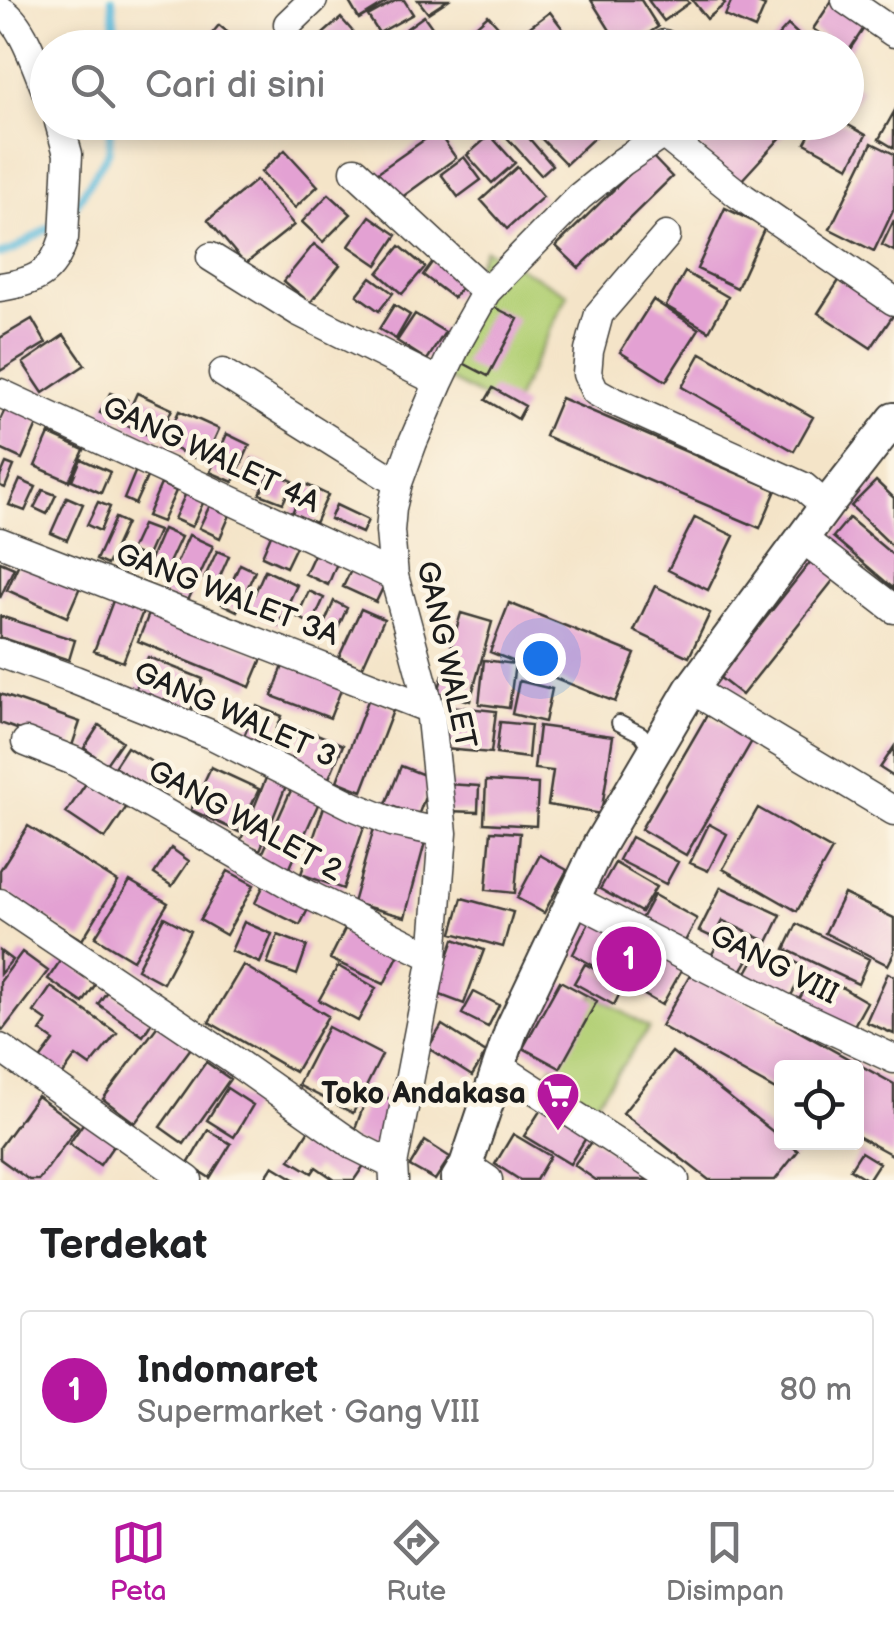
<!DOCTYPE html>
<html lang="id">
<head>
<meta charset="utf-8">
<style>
	:root { --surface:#fff; --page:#f2f2f2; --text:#202124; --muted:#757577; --line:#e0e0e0; --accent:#b5179e }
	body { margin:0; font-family:"Balsamiq Sans",sans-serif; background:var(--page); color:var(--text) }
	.controls { position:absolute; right:30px; bottom:30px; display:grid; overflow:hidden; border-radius:10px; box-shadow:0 5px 15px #0003 }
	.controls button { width:90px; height:90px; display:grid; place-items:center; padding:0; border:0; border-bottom:2px solid var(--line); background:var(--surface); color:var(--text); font:50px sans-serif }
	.you { position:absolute; left:540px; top:658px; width:35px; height:35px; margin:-25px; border:8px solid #fff; border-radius:50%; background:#1a73e8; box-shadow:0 0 0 15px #1a73e833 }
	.badge { display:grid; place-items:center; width:65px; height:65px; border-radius:50%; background:var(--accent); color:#fff; font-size:32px; font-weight:700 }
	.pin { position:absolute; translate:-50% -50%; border:5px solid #fff; box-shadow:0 2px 10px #0006 }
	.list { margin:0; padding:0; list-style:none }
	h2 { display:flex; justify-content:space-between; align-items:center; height:130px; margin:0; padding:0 40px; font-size:42px }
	h2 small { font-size:32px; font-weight:400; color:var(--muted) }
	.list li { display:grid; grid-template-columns:65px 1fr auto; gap:30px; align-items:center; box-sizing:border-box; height:160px; margin:0 20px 20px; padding:0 20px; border:2px solid var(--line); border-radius:10px }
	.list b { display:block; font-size:38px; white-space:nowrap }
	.list p { margin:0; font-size:32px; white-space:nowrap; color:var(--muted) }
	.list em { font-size:32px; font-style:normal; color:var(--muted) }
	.icon { flex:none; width:55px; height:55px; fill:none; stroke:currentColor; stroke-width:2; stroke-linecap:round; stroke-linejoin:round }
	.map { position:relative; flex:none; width:894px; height:1180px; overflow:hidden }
	.search { position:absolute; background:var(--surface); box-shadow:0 5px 15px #0003; left:30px; right:30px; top:30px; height:110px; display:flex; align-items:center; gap:25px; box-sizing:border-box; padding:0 35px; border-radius:55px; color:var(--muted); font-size:38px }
	.sheet { height:310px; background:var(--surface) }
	nav { display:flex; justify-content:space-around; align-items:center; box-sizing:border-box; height:140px; border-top:2px solid var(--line); background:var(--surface); font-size:28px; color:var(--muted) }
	nav a { display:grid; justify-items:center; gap:5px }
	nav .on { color:var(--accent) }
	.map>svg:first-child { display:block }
</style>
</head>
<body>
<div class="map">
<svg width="894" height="1180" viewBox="0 0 894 1180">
	<rect width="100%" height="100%" fill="#fcf5e5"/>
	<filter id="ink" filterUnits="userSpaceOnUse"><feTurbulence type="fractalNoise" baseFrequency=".01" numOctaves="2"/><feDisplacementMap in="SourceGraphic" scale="20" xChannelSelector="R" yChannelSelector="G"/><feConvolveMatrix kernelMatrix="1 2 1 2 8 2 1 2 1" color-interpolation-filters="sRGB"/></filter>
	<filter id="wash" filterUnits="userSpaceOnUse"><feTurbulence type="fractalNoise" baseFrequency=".0048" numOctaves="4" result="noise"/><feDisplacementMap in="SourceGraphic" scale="40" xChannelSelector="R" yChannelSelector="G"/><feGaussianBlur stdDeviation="2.25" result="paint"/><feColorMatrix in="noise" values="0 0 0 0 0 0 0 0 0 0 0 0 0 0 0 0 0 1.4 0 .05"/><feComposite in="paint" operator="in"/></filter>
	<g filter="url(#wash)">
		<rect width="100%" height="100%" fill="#f4e4c8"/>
		<path fill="#b3d076" stroke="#687649" stroke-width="2.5" d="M485,249l83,45 -58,118 -80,-43 31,-73z
			M594,994l55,34 -55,77 -48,-29z"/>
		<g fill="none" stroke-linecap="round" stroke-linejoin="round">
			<path stroke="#5dbadb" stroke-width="8" d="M112,0l5,48
				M74,208l35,-57 2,-29
				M0,254l13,-4 43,-27"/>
		</g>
		<g id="blocks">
			<path fill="#e3a1d3" d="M351,0h39l-31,19 -10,-17z
				M397,0h7l9,14 -34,19 -11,-17z
				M418,0h30l-20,13z
				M591,0h50l17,27 -32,21h-5z
				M648,0h39l2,3 -25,18z
				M692,0h30l3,4 -18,15z
				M732,0h19l14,6 -10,23 -30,-13z
				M831,2l35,23 -20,30v-7h-4l-29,-19z
				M550,12l25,33 -4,3h-37l-11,-16z
				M488,15l16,18 -17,15h-7l-13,-14z
				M424,16l10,14 -23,18h-6l-9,-12z
				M341,18l26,30h-60z
				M219,25l27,23h-46z
				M788,25l25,23h-46z
				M282,35l11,13h-25z
				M846,80l16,10 -16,25z
				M894,112v36l-15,-9z
				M509,122h6l37,43 -11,10 -40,-44z
				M549,122h62l-45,42 -29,-30z
				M703,122h92l-57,62 -50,-46z
				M816,122h27l23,13 -17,32 -44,-24z
				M437,131l19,27 -58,42 -20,-28z
				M490,135l25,28 -23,20 -25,-28z
				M872,143l22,11v55l-20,42 -44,-22z
				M285,150l33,36 -23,22 -34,-36z
				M650,154l22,23 -93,91 -23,-22z
				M464,157l17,23 -23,17 -17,-23z
				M517,167l26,30 -36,32 -26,-29z
				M256,180l38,45 -49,39 -37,-44z
				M329,194l22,20 -28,28 -21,-20z
				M725,208l40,19 -28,61 -40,-19z
				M370,216l27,19 -20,30 -28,-19z
				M894,220v31l-12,-6z
				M314,244l26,21 -30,38 -26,-22z
				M400,246l25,21 -23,27 -24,-21z
				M436,257l31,24 -14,17 -30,-23z
				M685,272l43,25 -19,34 -43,-25z
				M371,277l22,16 -14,18 -22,-16z
				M840,279l54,35 -23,34 -53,-35z
				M653,300l46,29 -33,52 -46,-29z
				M394,305l16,10 -14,24 -17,-10z
				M492,306l26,13 -30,57 -25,-13z
				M415,314l30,18 -18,28 -30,-19z
				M32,319l14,24 -46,28v-33z
				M64,335l21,30 -42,28 -20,-30z
				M701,353l112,64 -19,34 -112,-64z
				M493,388l32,18 -7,13 -32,-19z
				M110,393l17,7 -9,21 -18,-8z
				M137,393l35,16 -14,30 -35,-15z
				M561,398l215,92 -16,38 -215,-92z
				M8,403l32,15 -18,41 -22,-10v-29z
				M179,411l40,18 -15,33 -40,-18z
				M49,434l35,16 -15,31 -34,-15z
				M227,434l23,11 -17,37 -23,-10z
				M81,459l29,13 -9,21 -29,-13z
				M252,459l16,6 -10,21 -15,-7z
				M6,463l8,3 -9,22 -5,-2v-9z
				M136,470l12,5 -13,29 -11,-5z
				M271,471l22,10 -10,22 -23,-9z
				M20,480l16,7 -11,24 -16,-6z
				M876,481l18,17v50l-43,-42z
				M161,484l15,7 -14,31 -15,-6z
				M305,484l23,11 -13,28 -23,-10z
				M43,490l13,5 -9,19 -13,-6z
				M186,493l18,8 -12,26 -18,-8z
				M67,497l16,7 -16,36 -16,-7z
				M213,499l20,9 -13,30 -21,-10z
				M98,502l12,5 -10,24 -13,-6z
				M336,505l32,15 -6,13 -32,-14z
				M695,517l39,19 -26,54 -40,-20z
				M115,518l11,5 -19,42 -11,-5z
				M849,518l45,38v33l-61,-52z
				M142,525l16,6 -12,27 -16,-7z
				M274,528l25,12 -13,27 -24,-11z
				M163,529l18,8 -19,41 -17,-7z
				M189,535l24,11 -27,59 -24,-10z
				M318,546l22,10 -12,29 -23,-11z
				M217,551l12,5 -13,29 -12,-6z
				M816,555l23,18 -97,122 -23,-18z
				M20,561l60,26 -13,30 -60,-27z
				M0,562l14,6 -14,30z
				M355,562l33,15 -12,25 -33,-15z
				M240,564l15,7 -18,40 -15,-7z
				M265,570l32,15 -19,40 -31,-14z
				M655,586l55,27 -21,44 -55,-26z
				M309,591l15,7 -12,26 -15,-7z
				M114,598l30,11 -21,53 -29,-11z
				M334,601l13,7 -12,27 -13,-6z
				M509,603l126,51 -20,48 -125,-50z
				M151,609l112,47 -13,31 -112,-46z
				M361,609l23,10 -22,49 -23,-11z
				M461,613l31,9 -22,79 -32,-9z
				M0,616l75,24 -6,20 -69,-23z
				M148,657l55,22 -14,36 -55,-22z
				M484,660l31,4 -6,44 -30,-4z
				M284,663l59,22 -13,33 -58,-22z
				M519,681l33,8 -7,33 -33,-8z
				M0,694l80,28 -9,27 -71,-26z
				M369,698l25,10 -32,83 -25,-10z
				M257,706l25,10 -12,30 -26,-10z
				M449,706l47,5 -5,42 -46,-4z
				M707,715l45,26 -66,114 -45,-26z
				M500,722l31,3 -3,33 -32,-4z
				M99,725l23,16 -16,23 -22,-16z
				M539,726l74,10 -12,78 -53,-9 5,-34 -19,-2z
				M305,729l38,16 -14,33 -38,-17z
				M127,747l33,20 -12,20 -34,-20z
				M894,747v30l-14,-9z
				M401,766l31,12 -14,38 -32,-12z
				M211,767l48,22 -20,43 -48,-22z
				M268,773l20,8 -28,69 -20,-8z
				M91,776l39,26 -25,37 -39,-26z
				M486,781l52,3 -2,42 -52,-3z
				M447,784l32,2 -1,26 -32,-1z
				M292,788l28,12 -32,72 -28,-13z
				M325,804l42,14 -24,71 -42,-15z
				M758,808l74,42 -35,61 -74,-42z
				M376,821l51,14 -22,82 -52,-14z
				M709,824l18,10 -19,37 -18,-8z
				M28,826l90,56 -36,58 -82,-51v-19z
				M491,831l29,2 -5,60 -29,-3z
				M631,837l47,25 -12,22 -47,-24z
				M171,848l18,13 -17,25 -18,-12z
				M540,855l27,15 -23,43 -27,-15z
				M615,863l41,24 -15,25 -41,-23z
				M228,871l26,14 -28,50 -26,-15z
				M268,877l45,22 -13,26 -45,-22z
				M130,881l38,22 -35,57 -38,-23z
				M721,887l60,28 -13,27 -45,-21 -9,17 -15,-7z
				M844,894l50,24v35l-6,12 -63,-32z
				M654,895l43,24 -13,24 -43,-24z
				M462,898l51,14 -10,35 -51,-14z
				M594,912l91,52 -23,41 -89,-51z
				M164,917l26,14 -27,52 -26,-14z
				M244,922l28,12 -12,29 -29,-12z
				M348,923l54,25 -18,36 -54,-25z
				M797,924l72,35 -11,25 -73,-35z
				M724,933l29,18 -16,27 -29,-17z
				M278,935l29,11 -10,29 -30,-11z
				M454,939l30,11 -20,54 -29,-11z
				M763,944l43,24 -18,33 -43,-25z
				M0,951l12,9 -12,14z
				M22,952l26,19 -45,59 -3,-3v-45z
				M62,958l35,24 -14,21 -35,-24z
				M585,964l39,21 -10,20 -40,-22z
				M243,965l85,51 -33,56 -86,-50z
				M338,966l38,22 -18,33 -39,-21z
				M692,972l202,112v72l-38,-21v-67h-75v25l-120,-67z
				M815,972l52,30 -16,29 -53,-30z
				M888,973l6,3v58l-28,-12z
				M560,981l37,20 -37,67 -37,-20z
				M51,987l66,46 -27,33 -14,-10 -15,21 -22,-16 15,-20 -14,-10 7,-10 -13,-9z
				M108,990l44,32 -9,14 -45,-32z
				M474,992l25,13 -11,22 -26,-13z
				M159,1024l32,24 -56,75 -32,-24z
				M442,1025l44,28 -14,23 -44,-28z
				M328,1027l54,28 -29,58 -55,-28z
				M672,1052l109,86v4h6l11,9 -23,29h-66l-86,-67z
				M206,1062l24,17 -46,65 -24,-17z
				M227,1088l26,17 -19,32 -27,-17z
				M369,1091l29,11 -18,49 -29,-11z
				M37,1096l41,30 -39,54h-10l-29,-21v-12z
				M547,1100l45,28 -22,36 -46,-28z
				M89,1115l31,21 -20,29 -31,-21z
				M312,1125l55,36 -13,19h-19l-19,-13 -4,6 -22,-13z
				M208,1130l23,14 -21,34 -22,-14z
				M513,1134l37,22 -14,24h-16l-25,-16z
				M593,1139l59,41h-56l-22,-15z
				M425,1141l25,16 -15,23 -25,-14z
				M861,1152l18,11 -11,17 -18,-11z
				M273,1166l23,14h-32z"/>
		</g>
	</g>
	<g filter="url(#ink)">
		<use href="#blocks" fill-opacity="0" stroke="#3c3a36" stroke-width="2.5"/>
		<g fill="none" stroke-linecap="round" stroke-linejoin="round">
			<defs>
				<path id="service" d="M619,723l22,11 11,16"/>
				<path id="minor" d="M846,0l48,33
					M0,10c24,12 37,61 48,85
					M288,24l25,-24
					M656,48l8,-4
					M654,122l9,12 75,60 156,107
					M355,171l131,121
					M666,236l-67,78 -10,37 -2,23 8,17 16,9 193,87 22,19
					M211,257l88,55 140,70
					M0,287c35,-5 53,-13 64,-49l4,-84 -9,-32
					M223,373l175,110
					M0,393l394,183
					M803,539l91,70
					M0,542l430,167
					M0,653l75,27 135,54 143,72 39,16 51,11
					M691,689l203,122
					M26,742l48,19 229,131 130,65
					M573,899l210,108 111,52
					M0,903l230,155 125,88 38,19 1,15
					M0,1048l188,132
					M500,1067l175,113
					M393,1165l40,-208 10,-124 -13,-124 -36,-133 -4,-45 2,-23 6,-25 15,-41 26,-60 21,-44 26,-46 93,-95 43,-35 41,-28
					M466,1165l22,15"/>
				<path id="tertiary" d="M457,1180l9,-15 46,-137 87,-183 92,-156 135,-183 68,-87"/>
			</defs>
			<use href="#service" stroke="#3c3a36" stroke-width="18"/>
			<use href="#minor" stroke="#3c3a36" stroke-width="31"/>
			<use href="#tertiary" stroke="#3c3a36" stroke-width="36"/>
			<use href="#service" stroke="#fff" stroke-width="14"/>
			<use href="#minor" stroke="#fff" stroke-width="28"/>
			<use href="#tertiary" stroke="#fff" stroke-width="32"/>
		</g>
	</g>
	<defs>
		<symbol id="supermarket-pin" viewBox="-11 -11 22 30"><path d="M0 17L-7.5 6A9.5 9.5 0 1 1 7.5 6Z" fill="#b5179e" stroke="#fcf5e5"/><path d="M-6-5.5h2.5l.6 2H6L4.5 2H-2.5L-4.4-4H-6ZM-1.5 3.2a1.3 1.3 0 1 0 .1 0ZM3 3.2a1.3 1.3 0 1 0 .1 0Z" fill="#fff"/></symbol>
	</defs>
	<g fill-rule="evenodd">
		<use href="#supermarket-pin" x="533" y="1069" width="50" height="68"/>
	</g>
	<g text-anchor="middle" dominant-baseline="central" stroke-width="9" stroke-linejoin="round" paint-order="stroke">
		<g font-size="30" fill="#1c1c1c" stroke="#fcf5e5">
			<text transform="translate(211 455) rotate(25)">GANG WALET 4A</text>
			<text transform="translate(227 595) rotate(21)">GANG WALET 3A</text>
			<text transform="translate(446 655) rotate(78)">GANG WALET</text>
			<text transform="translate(235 715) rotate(24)">GANG WALET 3</text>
			<text transform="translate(245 821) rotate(29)">GANG WALET 2</text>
			<text transform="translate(774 965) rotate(27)">GANG VIII</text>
		</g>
		<g font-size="30" font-weight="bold" fill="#1c1c1c" stroke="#fcf5e5" text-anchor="end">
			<text x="526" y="1094">Toko Andakasa</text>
		</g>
	</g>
</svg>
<div class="controls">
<button><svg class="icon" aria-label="locate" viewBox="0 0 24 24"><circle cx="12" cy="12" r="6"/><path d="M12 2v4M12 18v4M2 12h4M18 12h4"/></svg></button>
</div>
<div class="you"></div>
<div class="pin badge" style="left:629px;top:959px">1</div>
<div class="search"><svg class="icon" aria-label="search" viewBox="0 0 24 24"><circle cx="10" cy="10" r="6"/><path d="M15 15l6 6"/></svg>Cari di sini</div>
</div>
<section class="sheet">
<h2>Terdekat<small></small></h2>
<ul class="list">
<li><span class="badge">1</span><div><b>Indomaret</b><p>Supermarket · Gang VIII</p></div><em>80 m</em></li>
</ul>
</section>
<nav>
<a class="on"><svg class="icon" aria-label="map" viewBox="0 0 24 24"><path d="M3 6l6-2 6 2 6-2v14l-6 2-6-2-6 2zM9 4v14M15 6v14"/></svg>Peta</a>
<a><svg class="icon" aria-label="directions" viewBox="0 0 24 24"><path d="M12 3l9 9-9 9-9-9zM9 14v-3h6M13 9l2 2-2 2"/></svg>Rute</a>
<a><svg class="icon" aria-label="saved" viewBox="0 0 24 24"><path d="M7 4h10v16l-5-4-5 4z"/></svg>Disimpan</a>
</nav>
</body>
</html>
